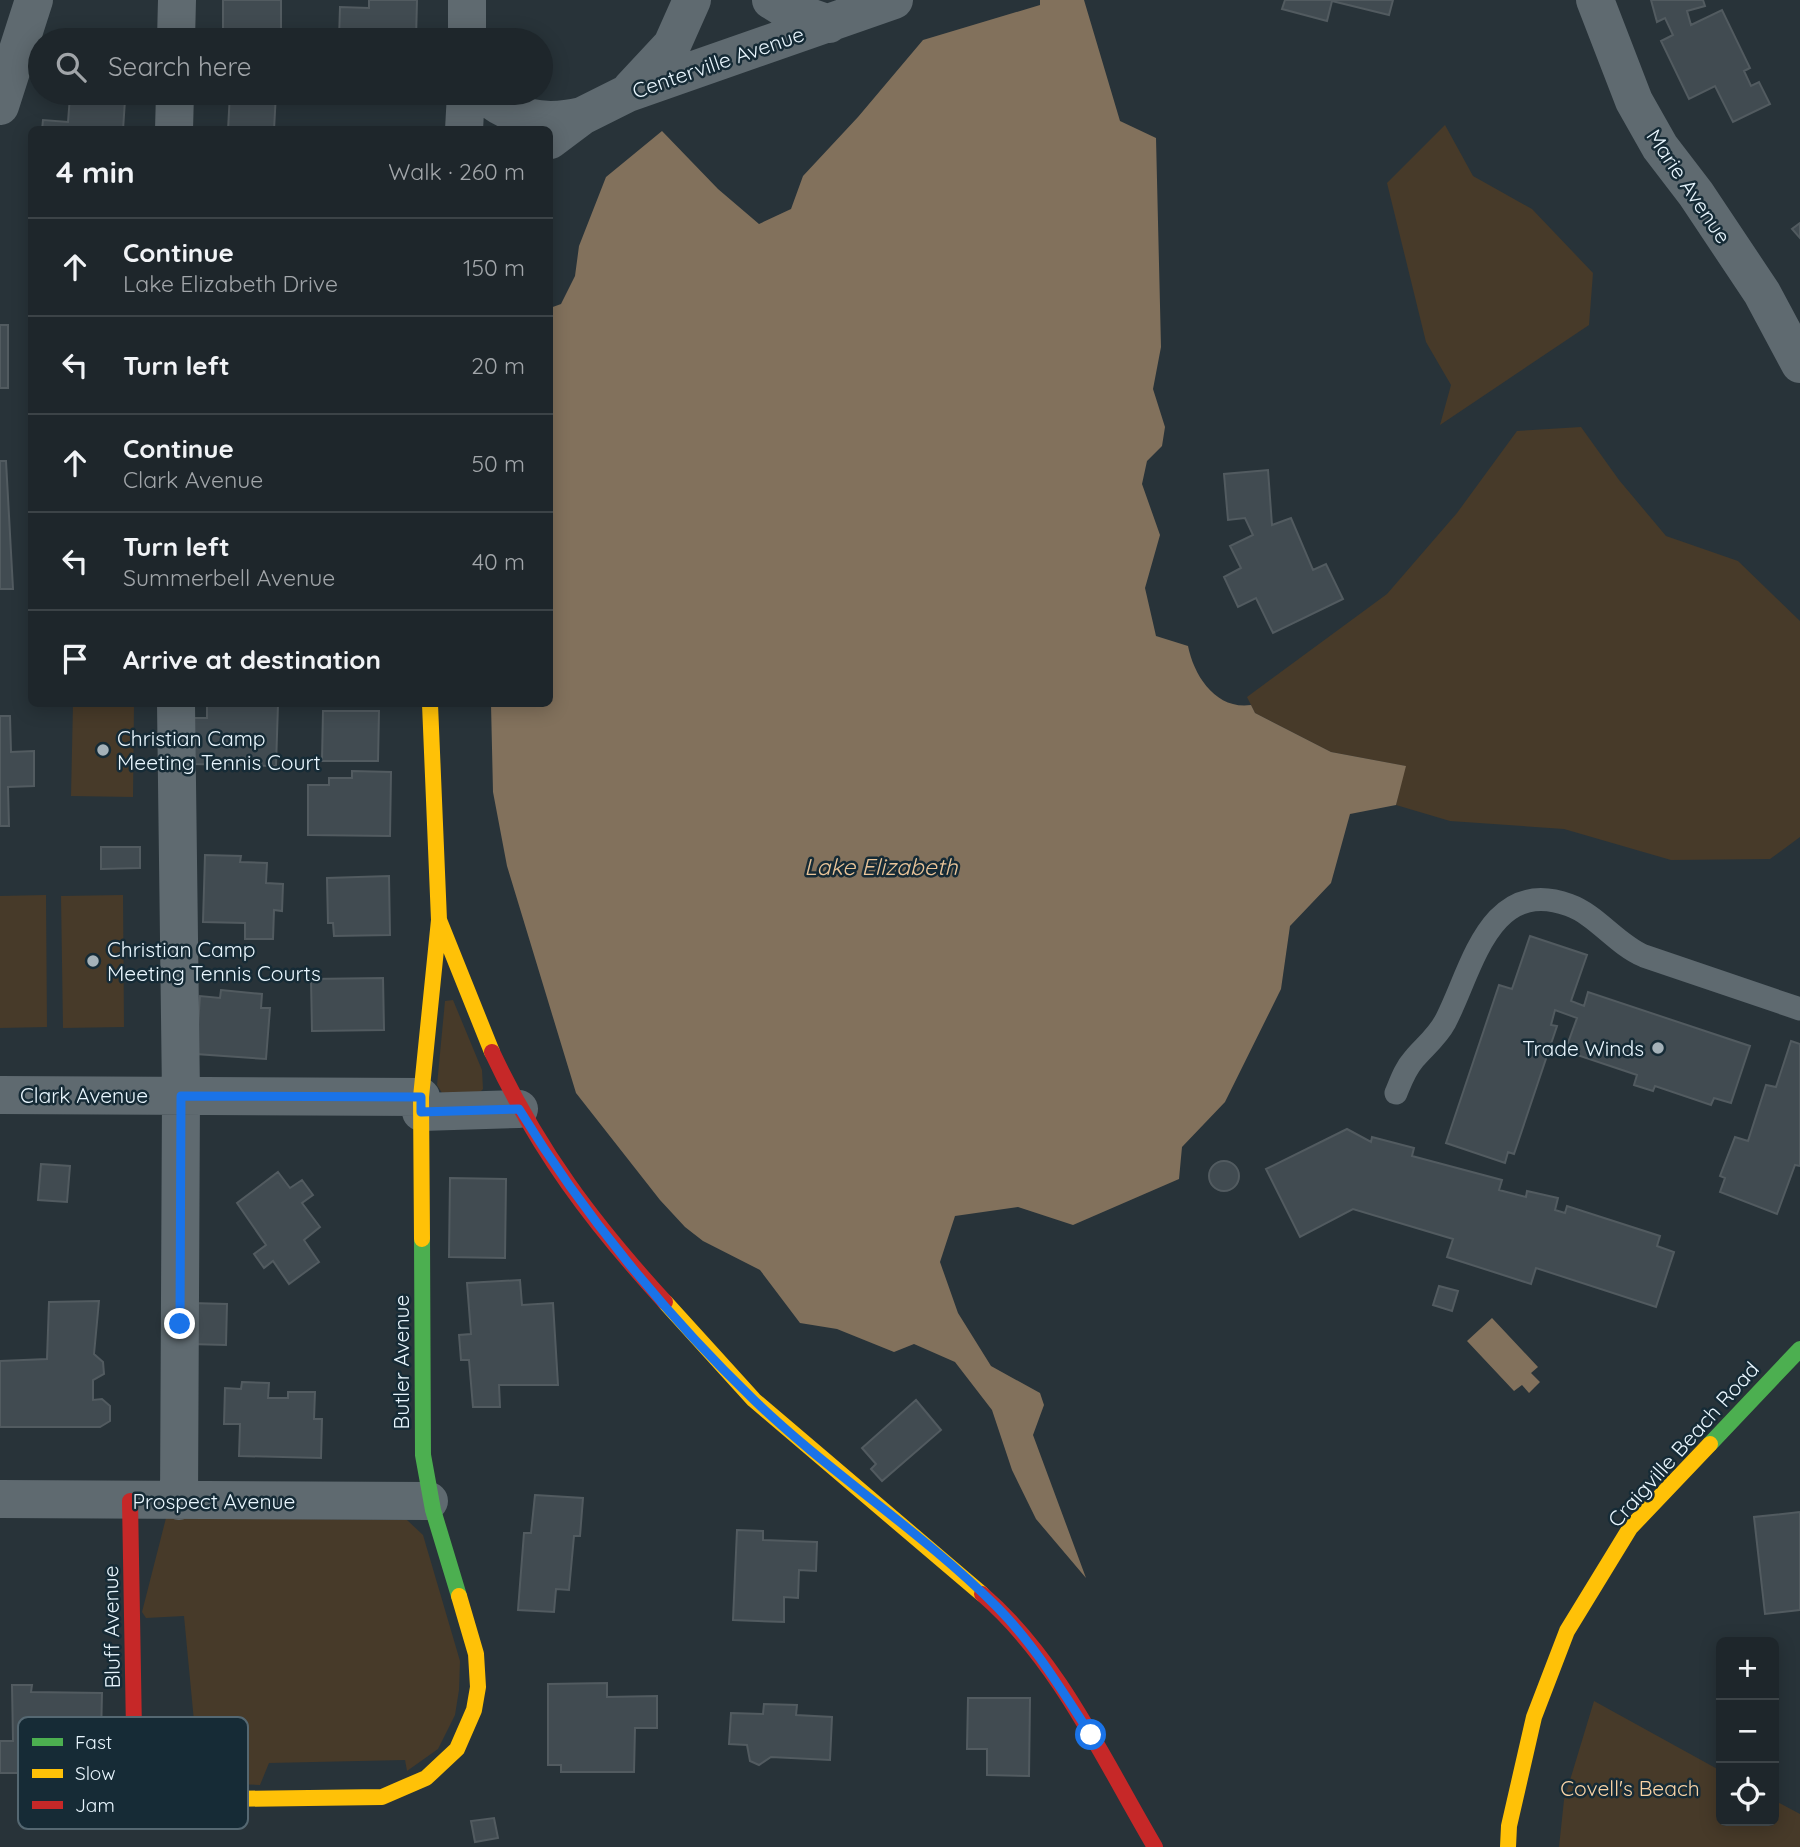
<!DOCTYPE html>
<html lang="en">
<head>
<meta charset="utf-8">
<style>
	:root { --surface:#1e262b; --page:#2b3237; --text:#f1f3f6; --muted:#a1a5a9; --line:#3c4347 }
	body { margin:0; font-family:Quicksand,sans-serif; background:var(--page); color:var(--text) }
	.controls { position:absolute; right:21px; bottom:21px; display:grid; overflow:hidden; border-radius:10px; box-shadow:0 4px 18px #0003 }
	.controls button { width:63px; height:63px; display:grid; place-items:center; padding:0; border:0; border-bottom:2px solid var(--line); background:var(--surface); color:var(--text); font:35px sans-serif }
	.stop { position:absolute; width:21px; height:21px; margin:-16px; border:5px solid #1a73e8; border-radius:50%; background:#fff }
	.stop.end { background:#1a73e8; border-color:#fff; box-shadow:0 2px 7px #0008 }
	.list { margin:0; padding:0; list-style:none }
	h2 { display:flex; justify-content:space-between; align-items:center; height:91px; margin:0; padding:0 28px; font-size:30px }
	h2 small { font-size:23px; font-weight:400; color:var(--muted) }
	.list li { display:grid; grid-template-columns:46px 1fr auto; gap:21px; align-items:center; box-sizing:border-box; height:98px; padding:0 28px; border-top:2px solid var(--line) }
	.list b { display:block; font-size:26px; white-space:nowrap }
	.list p { margin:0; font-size:23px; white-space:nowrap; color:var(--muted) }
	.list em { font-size:23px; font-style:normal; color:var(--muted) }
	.icon { flex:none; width:38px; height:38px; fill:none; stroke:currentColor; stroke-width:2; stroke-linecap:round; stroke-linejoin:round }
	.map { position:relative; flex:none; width:1800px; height:1847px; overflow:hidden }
	.search { position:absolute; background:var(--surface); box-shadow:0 4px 18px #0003; left:28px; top:28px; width:525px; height:77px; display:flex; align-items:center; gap:18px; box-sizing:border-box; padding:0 24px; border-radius:38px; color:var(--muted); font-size:26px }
	.panel { position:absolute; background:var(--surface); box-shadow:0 4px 18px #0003; left:28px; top:126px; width:525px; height:581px; border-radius:10px }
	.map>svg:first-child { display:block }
</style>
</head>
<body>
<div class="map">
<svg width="1800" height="1847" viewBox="0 0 1800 1847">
	<rect width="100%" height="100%" fill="#283339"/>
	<path fill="#473a29" d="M1445,125l28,51 59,33 61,64 -4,52 -149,100 11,-40 -25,-43 -39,-159z
		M1581,427l38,53 47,56 72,25 62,60v216l-30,22 -99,1 -107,-31 -114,-8 -54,-16 9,-39 -74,-14 -76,-39 -8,-16 140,-103 70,-81 60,-82z
		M73,704h61l-1,93 -62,-1z
		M46,895l1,132 -47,1v-132z
		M123,895l1,132 -61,1 -2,-132z
		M453,1000l29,70 1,19 -6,6 -35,-2 -5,-8 8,-84z
		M166,1518l241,2 16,15 37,126 -1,29 -4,25 -17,34 -31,22 -2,-11 -136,3 -9,22 -57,-2 -4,-9 -15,-158 -38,2 -4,-6z
		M1594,1701l127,70v50h53v-21l26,14v33h-241l5,-47z"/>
	<path fill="#82715c" d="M1040,0h44l36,121 36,17 5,209 -8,42 12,38 -3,19 -15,15 -5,23 18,51 -15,53 11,48 32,10c6,30 28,64 63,59l4,8 76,39 75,14 -10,39 -46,9 -19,69 -41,43 -9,63 -56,113 -43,45 -3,32 -106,46 -55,-18 -63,9 -15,46 18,51 33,53 49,27 4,12 -11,30 53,143 -50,-59 -24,-49 -20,-60 -37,-48 -41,-18 -20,8 -57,-23 -37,-6 -40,-53 -57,-29 -18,-14 -25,-27 -84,-107 -69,-227 -14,-74 -2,-88h59v-396l11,-4 14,-28 4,-30 27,-69 56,-46 56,58 41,35 32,-15 12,-33 55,-59 65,-77 117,-35z
		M1492,1318l46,49 -7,6 9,9 -11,11 -7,-8 -8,6 -47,-50z"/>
	<path fill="#414b51" stroke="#525b60" stroke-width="2" d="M223,0h58v39h-58z
		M369,0h48l-1,40h-77l1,-33 29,1z
		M1285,0h108l-4,15 -57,-14 -5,20 -45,-12z
		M1651,0h52l2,6 -18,5 4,14 31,-15 28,58 -6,3 7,15 8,-4 11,22 -37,18 -18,-36 -26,13 -28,-58 12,-6 -8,-17 -8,4z
		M230,93h46l-2,37h-46z
		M70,96l55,4 -2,30h-81l1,-10 25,2z
		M1800,223v15l-8,-9z
		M0,325h8v63h-8z
		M0,461h6l7,128h-13z
		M1268,470l4,55 19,-7 22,52 13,-6 17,35 -70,34 -17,-35 -18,9 -14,-30 17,-9 -11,-22 23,-11 -8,-17 -17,2 -4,-46z
		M207,704h71l-2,62 -84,-2 1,-46h14z
		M323,711h56l-1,50h-56z
		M0,716h10l1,36 23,-1v35l-26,1 1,39h-9z
		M352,771l39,1 -1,64 -82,-1v-50h21v-7h23z
		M101,847h39v21l-39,1z
		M205,855l36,1 -1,6 27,1 -1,20 17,1 -1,27 -8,-1 -1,29h-28v-16l-42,-1z
		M389,876l1,59 -56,1 -1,-13h-5l-1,-45z
		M1530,936l57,19 -16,46 13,5 4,-14 162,54 -19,57 -17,-5 -3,7 -56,-19 -2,5 -19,-6 3,-10 -72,-24 12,-33 -22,-8 -4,15 6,1 -43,128 -6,-2 -3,11 -59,-20 53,-158 13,4z
		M383,978l1,52 -72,1 -1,-52z
		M221,990l41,4 -1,14h9l-4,51 -70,-5 4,-58 20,2z
		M1791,1041l9,3v122l-5,-1 -18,49 -57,-22 5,-14 -5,-2 15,-39 13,4 18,-56 10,2z
		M1347,1129l24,13 1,-5 42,11 -2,8 90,24 -3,10 27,7 1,-6 31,7 -3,12 10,3 2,-7 93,30 -3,10 17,6 -18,55 -120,-39 -5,16 -84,-27 6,-18 -100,-30 -53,28 -34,-68z
		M1209 1176a15 15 0 1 1 30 0a15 15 0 1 1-30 0Z
		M41,1164l29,2 -3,36 -29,-2z
		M278,1172l12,16 12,-8 11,15 -11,8 18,24 -16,13 15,22 -30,22 -16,-23 -9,7 -10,-14 12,-9 -29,-42z
		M450,1178l56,1 -1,79 -56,-1z
		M520,1280l2,25 31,-2 5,82h-59l1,22h-27l-4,-47h-8l-2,-25 12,-1 -4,-51z
		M1439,1286l19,5 -6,20 -19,-6z
		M99,1301l-5,53 9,8 1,12 -11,6v20l9,-1 8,7v15l-10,6h-100v-66l47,-2 2,-57z
		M191,1303l36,1 -1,41 -37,-1z
		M242,1382l27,1 -1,15h20v-6h27l-1,27h8l-1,39 -82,-2 1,-32h-16l1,-36 16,1z
		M916,1400l25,30 -59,51 -11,-12 5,-5 -14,-16z
		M535,1495l48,3 -3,38h-6l-5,54 -13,-1 -2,23 -36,-2 6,-77h7z
		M1800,1512v98l-35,4 -11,-97z
		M737,1530l26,1v9l54,2 -1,29 -17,-1 -1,28 -14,-1v25l-51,-2z
		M607,1683v14l50,-1v32h-22l-1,44h-73v-7h-13v-81z
		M12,1685h20l-1,7 71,1 -1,44 5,12 -5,10 -12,4 -12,-10 -20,-1 -16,8 -15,-7v20h-26v-32h13z
		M968,1698h62l-1,78 -42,-1v-26h-20z
		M764,1704l33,1 -1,10 36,2 -2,43 -59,-3 -12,8 -9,-4 -3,-16 -18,-1 2,-31 32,1z
		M494,1818l4,20 -23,4 -4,-21z"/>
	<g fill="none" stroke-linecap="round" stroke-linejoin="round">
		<path stroke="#5f6a70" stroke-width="23" d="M1396,1093c5,-12 9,-24 18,-34 10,-12 23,-22 31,-37 27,-51 43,-146 124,-117 28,10 47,39 75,51l156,53"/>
		<path stroke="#5f6a70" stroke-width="38" d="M467,0v40
			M771,0l13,8 45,16
			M1595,0l39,101 26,46 36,47 66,99 38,71
			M176,40l1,-40
			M631,89l41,-44 20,-45
			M482,93c30,26 62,32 100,23
			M0,106l34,-106
			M174,130l1,-37
			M464,130l2,-37
			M550,140l32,-24 46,-23 266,-93
			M176,704l5,391 -2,406
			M0,1095l421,2
			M421,1112l98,-3
			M0,1499l429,2"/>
		<path stroke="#4caf50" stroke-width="16" d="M422,1239l1,216 10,55 26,86
			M1710,1444l90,-95"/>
		<path stroke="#ffc107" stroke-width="16" d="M430,704l9,216 53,132
			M422,1239l-1,-142 18,-177
			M665,1302l89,98 228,194
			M135,1788l3,8 8,4 236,-3 44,-19 31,-29 17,-39 4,-23 -2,-33 -17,-58
			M1508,1847l1,-21 25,-109 33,-86 63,-103 80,-84"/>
		<path stroke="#c62828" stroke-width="16" d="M492,1052c46,98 99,169 173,250
			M130,1501l5,287
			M982,1594c77,66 122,167 173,253"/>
	</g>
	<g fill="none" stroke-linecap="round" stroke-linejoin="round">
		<path stroke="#1a73e8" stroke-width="9" d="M180,1324l1,-228 240,1v15l98,-3c64,105 147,206 236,292 76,73 167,131 242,206 37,37 65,84 94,128"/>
	</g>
	<g fill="#a5b2b9" stroke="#162b36" stroke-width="2.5">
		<circle cx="103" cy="750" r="7"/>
		<circle cx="93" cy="961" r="7"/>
		<circle cx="1658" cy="1048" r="7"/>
	</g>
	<g text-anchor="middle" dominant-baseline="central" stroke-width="5" stroke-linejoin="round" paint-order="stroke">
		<g font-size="21" fill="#e9f6fe" stroke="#162b36">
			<text transform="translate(718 62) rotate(-19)">Centerville Avenue</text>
			<text transform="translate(1689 186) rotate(56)">Marie Avenue</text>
			<text x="84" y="1095">Clark Avenue</text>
			<text transform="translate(401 1362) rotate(-90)">Butler Avenue</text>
			<text transform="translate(1683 1444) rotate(-48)">Craigville Beach Road</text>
			<text x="214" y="1501">Prospect Avenue</text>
			<text transform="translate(111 1627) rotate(-91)">Bluff Avenue</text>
		</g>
		<g font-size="21" fill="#e9f6fe" stroke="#162b36" text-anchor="start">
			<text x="117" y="738">Christian Camp<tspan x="117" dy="24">Meeting Tennis Court</tspan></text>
			<text x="107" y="949">Christian Camp<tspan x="107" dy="24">Meeting Tennis Courts</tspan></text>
			<text x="1644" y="1048" text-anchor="end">Trade Winds</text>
		</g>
		<g font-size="21" fill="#f9d3a6" stroke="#162b36">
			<text x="1630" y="1788">Covell's Beach</text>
		</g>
		<g font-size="23" font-style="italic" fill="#eac599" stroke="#162b36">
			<text x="881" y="866">Lake Elizabeth</text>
		</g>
	</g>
	<rect x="18" y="1717" width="230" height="112" rx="10" fill="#162b36" stroke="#556872" stroke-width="2"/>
	<rect x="32" y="1738" width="31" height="8" fill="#4caf50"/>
	<rect x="32" y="1769" width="31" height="9" fill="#ffc107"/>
	<rect x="32" y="1801" width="31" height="8" fill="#c62828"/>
	<g font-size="19" fill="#e9f6fe">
		<text x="75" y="1749">Fast</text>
		<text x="75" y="1780">Slow</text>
		<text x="75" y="1812">Jam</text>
	</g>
</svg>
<div class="controls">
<button>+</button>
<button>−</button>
<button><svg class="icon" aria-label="locate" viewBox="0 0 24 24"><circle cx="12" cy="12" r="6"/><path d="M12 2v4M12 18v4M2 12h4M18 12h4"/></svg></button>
</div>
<div class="stop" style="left:1091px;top:1735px"></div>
<div class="stop end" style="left:180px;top:1324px"></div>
<div class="search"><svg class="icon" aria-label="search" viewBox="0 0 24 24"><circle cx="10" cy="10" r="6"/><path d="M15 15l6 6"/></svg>Search here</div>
<section class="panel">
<h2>4 min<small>Walk · 260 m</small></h2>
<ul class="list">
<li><svg class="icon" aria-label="ahead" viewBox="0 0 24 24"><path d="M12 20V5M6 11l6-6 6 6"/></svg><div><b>Continue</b><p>Lake Elizabeth Drive</p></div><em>150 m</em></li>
<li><svg class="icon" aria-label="left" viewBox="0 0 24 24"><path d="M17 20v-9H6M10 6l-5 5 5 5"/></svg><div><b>Turn left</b></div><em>20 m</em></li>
<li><svg class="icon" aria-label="ahead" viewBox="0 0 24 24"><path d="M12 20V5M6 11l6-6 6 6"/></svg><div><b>Continue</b><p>Clark Avenue</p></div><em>50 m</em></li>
<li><svg class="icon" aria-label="left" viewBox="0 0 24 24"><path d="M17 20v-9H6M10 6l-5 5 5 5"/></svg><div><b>Turn left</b><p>Summerbell Avenue</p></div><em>40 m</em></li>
<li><svg class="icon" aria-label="arrive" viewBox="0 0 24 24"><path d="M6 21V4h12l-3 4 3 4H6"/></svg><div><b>Arrive at destination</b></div></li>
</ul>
</section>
</div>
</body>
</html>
